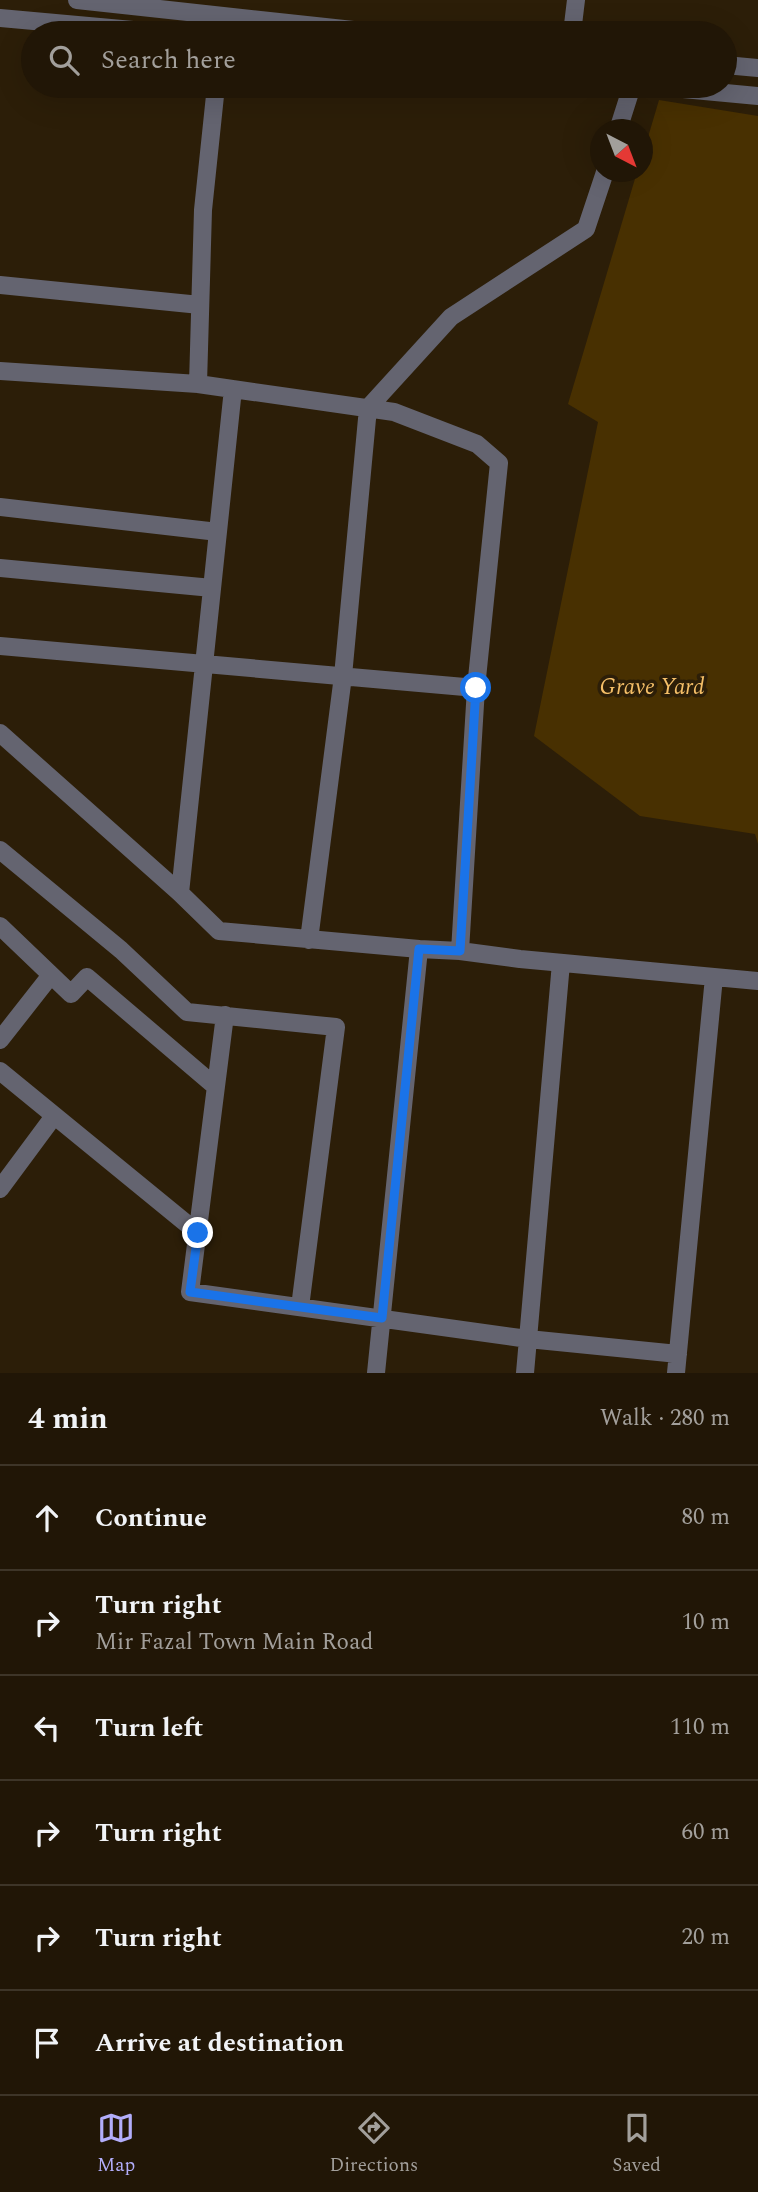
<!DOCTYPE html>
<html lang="en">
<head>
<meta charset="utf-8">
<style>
	:root { --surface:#211606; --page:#2d2314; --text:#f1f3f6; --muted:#a29f9b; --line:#3e3528; --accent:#b2adfa }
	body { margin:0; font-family:Spectral,serif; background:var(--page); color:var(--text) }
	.compass { position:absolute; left:590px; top:119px; width:63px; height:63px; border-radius:50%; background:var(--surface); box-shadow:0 7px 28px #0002; rotate:138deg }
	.stop { position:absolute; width:21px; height:21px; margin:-16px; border:5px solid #1a73e8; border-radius:50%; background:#fff }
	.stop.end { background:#1a73e8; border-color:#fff; box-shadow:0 2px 7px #0008 }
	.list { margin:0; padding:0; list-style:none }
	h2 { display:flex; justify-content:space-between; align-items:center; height:91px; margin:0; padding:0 28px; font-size:30px }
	h2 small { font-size:23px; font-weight:400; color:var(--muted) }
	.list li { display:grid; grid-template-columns:46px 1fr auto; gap:21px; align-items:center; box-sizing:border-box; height:105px; padding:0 28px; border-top:2px solid var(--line) }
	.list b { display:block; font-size:26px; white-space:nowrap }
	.list p { margin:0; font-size:23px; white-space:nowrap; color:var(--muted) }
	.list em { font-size:23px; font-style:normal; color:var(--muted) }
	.icon { flex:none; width:38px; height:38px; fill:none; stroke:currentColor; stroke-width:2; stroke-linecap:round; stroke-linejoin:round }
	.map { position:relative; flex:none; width:758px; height:1373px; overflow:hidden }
	.search { position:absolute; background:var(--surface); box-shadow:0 7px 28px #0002; left:21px; right:21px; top:21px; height:77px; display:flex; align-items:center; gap:18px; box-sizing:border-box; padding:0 24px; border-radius:38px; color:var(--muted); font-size:26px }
	.sheet { height:721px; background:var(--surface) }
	nav { display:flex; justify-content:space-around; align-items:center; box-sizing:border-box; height:98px; border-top:2px solid var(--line); background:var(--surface); font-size:19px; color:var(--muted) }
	nav a { display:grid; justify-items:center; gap:4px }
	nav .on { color:var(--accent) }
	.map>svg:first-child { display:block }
</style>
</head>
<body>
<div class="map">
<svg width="758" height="1373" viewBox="0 0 758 1373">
	<rect width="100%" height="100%" fill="#2c1e08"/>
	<path fill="#483001" d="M659,100l99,16v728l-3,-10 -115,-18 -106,-80 64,-314 -30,-18 69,-232h5l1,-18z"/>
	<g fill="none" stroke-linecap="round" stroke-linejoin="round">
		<path stroke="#646470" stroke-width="18" d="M77,0l304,33
			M0,18l166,15
			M572,33l4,-33
			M725,65l33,3
			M651,86l107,10
			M618,130l14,-44
			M0,285l200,20
			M0,371l198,13 196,28 83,32 22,19 -23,225 -476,-42
			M198,384l5,-174 13,-124
			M0,507l218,25
			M0,568l212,20
			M0,733l180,160 39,38 200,18 41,2 60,8 238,22
			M0,850l121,100 66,62 149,15 -36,280
			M180,893l53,-504
			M0,926l71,68 16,-17 129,110
			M309,940l34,-264 25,-268 83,-91 135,-88 19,-57
			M460,951l16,-263
			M225,1015l-35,277 338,47 150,15
			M0,1040l51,-65
			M0,1071l198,162
			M0,1189l54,-73
			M376,1373l43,-424
			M525,1373l36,-410
			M676,1373l38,-396"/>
	</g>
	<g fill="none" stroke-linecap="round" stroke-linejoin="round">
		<path stroke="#1a73e8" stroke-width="9" d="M198,1233l-8,59 192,26 37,-369 41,2 16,-263"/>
	</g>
	<g text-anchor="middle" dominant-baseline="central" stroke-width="7" stroke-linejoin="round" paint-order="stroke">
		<g font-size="23" font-style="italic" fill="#f5bf68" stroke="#2c1e08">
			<text x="652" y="687">Grave Yard</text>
		</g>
	</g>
</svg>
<svg class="compass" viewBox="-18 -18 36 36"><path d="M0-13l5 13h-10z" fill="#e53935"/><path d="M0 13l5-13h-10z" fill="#a29f9b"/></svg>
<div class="stop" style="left:476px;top:688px"></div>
<div class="stop end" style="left:198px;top:1233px"></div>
<div class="search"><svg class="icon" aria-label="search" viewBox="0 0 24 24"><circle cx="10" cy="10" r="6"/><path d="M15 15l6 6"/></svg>Search here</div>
</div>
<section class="sheet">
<h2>4 min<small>Walk · 280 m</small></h2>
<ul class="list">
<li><svg class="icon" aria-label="ahead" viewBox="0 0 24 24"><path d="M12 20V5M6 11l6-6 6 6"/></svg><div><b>Continue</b></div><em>80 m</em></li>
<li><svg class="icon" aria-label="right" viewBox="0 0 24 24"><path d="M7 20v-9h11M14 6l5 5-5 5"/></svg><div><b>Turn right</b><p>Mir Fazal Town Main Road</p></div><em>10 m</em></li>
<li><svg class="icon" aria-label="left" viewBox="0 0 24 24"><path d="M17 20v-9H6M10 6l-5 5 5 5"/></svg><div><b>Turn left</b></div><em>110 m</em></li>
<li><svg class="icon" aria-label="right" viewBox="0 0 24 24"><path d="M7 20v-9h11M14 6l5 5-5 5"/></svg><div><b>Turn right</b></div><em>60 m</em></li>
<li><svg class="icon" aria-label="right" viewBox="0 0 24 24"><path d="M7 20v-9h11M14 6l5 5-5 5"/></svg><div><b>Turn right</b></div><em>20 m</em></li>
<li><svg class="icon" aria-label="arrive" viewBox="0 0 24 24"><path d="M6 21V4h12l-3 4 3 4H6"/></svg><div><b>Arrive at destination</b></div></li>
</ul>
</section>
<nav>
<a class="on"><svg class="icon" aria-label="map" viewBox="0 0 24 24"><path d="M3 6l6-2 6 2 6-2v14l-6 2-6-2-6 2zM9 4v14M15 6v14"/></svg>Map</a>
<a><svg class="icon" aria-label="directions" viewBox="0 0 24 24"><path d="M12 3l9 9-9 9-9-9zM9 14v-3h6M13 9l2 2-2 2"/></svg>Directions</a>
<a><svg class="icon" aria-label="saved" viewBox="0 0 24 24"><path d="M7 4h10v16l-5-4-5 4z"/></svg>Saved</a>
</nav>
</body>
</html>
